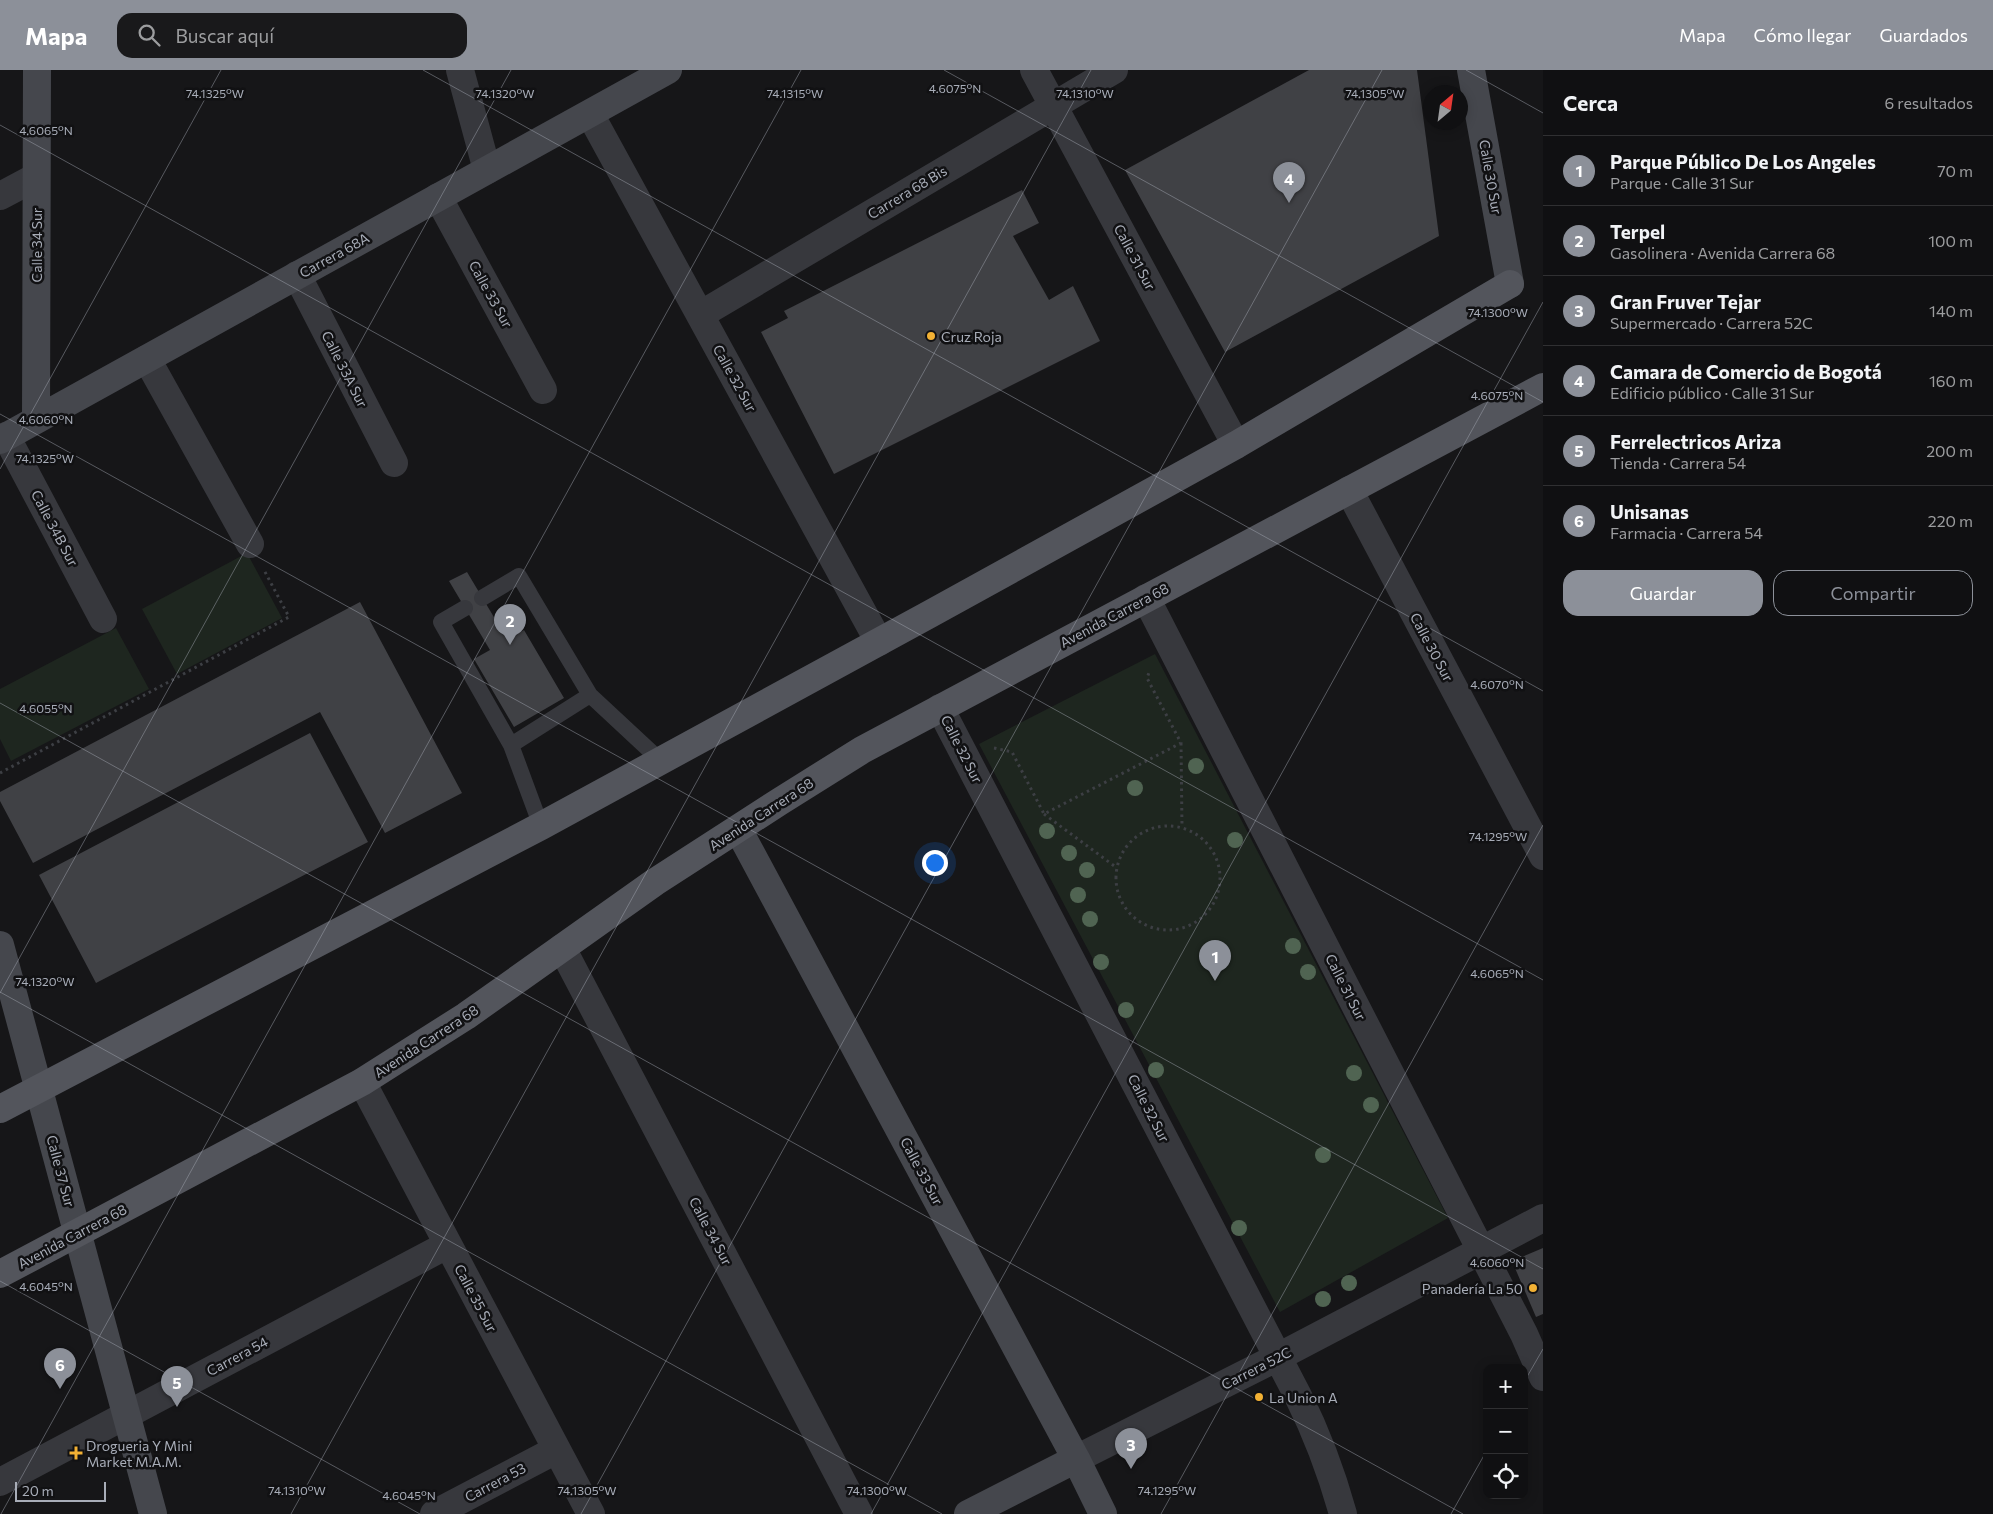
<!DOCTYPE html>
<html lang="es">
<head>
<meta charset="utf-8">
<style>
	:root { --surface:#101012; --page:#19191b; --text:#f1f3f6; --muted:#9c9d9f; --line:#303032; --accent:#8c9099 }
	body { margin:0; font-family:Commissioner,sans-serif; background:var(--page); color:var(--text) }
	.controls { position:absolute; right:15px; bottom:15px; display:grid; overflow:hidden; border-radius:10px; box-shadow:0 2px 12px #0003 }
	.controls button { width:45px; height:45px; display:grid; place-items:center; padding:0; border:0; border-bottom:1px solid var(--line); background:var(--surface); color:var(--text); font:25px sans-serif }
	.compass { position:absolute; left:1423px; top:15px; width:45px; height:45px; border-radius:50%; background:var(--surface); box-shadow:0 2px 12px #0003; rotate:29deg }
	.scale { position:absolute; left:15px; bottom:12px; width:91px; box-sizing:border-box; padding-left:5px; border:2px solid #a8adb8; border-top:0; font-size:14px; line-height:18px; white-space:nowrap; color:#a8adb8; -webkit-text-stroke:4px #111113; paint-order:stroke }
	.you { position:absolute; left:934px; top:792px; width:18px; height:18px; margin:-12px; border:4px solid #fff; border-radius:50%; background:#1a73e8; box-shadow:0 0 0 8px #1a73e833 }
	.badge { display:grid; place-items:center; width:32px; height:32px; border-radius:50%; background:var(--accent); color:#fff; font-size:16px; font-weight:700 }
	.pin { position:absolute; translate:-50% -41px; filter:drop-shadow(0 1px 2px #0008) }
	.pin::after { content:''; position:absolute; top:26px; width:18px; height:15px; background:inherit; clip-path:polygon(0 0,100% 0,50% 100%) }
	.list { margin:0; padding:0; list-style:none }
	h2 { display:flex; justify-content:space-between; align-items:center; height:65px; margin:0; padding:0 20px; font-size:21px }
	h2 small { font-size:16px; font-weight:400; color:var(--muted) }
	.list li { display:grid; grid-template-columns:32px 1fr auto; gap:15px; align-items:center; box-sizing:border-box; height:70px; padding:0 20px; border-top:1px solid var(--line) }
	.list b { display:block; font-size:19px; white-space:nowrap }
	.list p { margin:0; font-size:16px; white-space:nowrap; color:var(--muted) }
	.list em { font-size:16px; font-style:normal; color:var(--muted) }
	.actions { display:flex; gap:10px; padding:15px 20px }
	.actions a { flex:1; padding:11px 0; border:1px solid var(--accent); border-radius:15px; text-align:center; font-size:18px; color:var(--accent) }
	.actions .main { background:var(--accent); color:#fff }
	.icon { flex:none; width:28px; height:28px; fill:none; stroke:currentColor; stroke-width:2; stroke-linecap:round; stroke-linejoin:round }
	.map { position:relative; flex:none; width:1543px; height:1444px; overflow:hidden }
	header { display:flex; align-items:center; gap:30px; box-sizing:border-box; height:70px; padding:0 25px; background:var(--accent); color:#fff }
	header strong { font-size:24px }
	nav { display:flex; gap:28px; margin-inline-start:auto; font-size:18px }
	.search { width:350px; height:45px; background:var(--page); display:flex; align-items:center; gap:12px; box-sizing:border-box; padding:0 18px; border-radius:15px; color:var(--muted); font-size:19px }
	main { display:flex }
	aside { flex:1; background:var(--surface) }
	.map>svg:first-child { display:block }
</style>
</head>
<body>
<header>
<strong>Mapa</strong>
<div class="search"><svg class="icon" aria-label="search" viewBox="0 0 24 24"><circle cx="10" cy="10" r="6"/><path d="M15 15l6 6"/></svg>Buscar aquí</div>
<nav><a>Mapa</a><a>Cómo llegar</a><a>Guardados</a></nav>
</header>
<main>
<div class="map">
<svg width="1543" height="1444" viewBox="0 0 1543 1444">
	<rect width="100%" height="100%" fill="#161618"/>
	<path fill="#1e261f" d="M247,483l35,65 -105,56 -35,-65z
		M116,558l33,61 -138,72 -11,-22v-50z
		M1155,584l293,564 -168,94 -301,-568z"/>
	<path fill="#404145" d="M1309,0h108l22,166 -214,116 -100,-182z
		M1022,120l17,33 -26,13 36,64 24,-14 27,55 -266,133 -73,-142 27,-14 -4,-7z
		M467,502l40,67 17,-9 40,68 -50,29 -40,-68 16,-9 -41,-69z
		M360,532l102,191 -77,40 -65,-121 -287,151 -33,-62v-9z
		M310,663l58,109 -272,141 -57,-108z
		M1543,1178v66l-7,3 -24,-56z"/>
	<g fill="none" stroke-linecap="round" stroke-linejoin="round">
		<path stroke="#3d3f44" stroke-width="3" stroke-dasharray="2.5 4" stroke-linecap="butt" d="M1181,673l1,84
			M994,678l18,4 32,62 137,-71 -34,-65 3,-8
			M0,703l289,-156 -25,-47
			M1044,744l73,54
			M1116 808a52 52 0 1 1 104 0a52 52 0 1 1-104 0Z"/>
		<path stroke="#37383d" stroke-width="16" d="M482,528l37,-22 71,119 71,66
			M465,538l-24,14 70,123 30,81
			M511,675l79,-50"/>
		<path stroke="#37383d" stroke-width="28" d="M460,0l27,100
			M1034,0l202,375
			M590,44l289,528
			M0,126l36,-19
			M438,127l105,193
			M297,205l97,188
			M700,245l414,-245
			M147,289l103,185
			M6,366l97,183
			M1349,420l194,366
			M1146,528l378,736 19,43
			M940,638l358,688c20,40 33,75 45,118
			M562,878l297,566
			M362,1012l229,432
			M1076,1389l202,-102 265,-139
			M0,1412l447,-237
			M434,1444l122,-64"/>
		<path stroke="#45474d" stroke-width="28" d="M1471,0l39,214
			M36,350l1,-350
			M0,370l668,-370
			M738,759l338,630 27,55
			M0,875l153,569
			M968,1444l108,-55"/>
		<path stroke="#53555c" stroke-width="28" d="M0,1039l541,-283 389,-212 306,-169 274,-161
			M0,1204l362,-192 104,-66 189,-134 124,-80 83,-52 681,-363"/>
	</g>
	<g fill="#506452">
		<circle cx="1196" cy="696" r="8"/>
		<circle cx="1135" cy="718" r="8"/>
		<circle cx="1047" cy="761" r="8"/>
		<circle cx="1235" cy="770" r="8"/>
		<circle cx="1069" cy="783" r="8"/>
		<circle cx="1087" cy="800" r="8"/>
		<circle cx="1078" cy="825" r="8"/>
		<circle cx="1090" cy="849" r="8"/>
		<circle cx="1293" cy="876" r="8"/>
		<circle cx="1101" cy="892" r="8"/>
		<circle cx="1308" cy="902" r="8"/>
		<circle cx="1126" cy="940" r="8"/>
		<circle cx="1156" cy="1000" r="8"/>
		<circle cx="1354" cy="1003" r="8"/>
		<circle cx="1371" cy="1035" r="8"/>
		<circle cx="1323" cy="1085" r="8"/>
		<circle cx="1239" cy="1158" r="8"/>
		<circle cx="1349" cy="1213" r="8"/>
		<circle cx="1323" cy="1229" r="8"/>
	</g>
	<path fill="none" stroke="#a8adb8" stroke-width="1" stroke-opacity="0.45" d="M423,0l1120,621M944,0l599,332M1466,0l77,43M0,55l1543,855M0,344l1543,855M0,399l221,-399M0,633l1463,811M0,922l942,522M0,923l511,-923M0,1211l420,233M1524,1312l19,-33M1,1444l800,-1444M291,1444l800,-1444M581,1444l801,-1444M871,1444l672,-1212M1161,1444l382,-689M1451,1444l36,-64"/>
	<g fill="#f2b134" stroke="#111113" stroke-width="2">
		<circle cx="931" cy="266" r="5"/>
		<circle cx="1533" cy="1218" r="5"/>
		<circle cx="1259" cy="1327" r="5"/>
		<path d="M73.5 1375.5h5v5h5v5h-5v5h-5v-5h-5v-5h5z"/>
	</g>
	<g text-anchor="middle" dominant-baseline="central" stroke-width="5" stroke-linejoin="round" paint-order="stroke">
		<g font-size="14" fill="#a8adb8" stroke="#111113">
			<text transform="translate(1491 107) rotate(80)">Calle 30 Sur</text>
			<text transform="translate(907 122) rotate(-31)">Carrera 68 Bis</text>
			<text transform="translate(36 175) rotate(-90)">Calle 34 Sur</text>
			<text transform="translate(334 185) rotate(-29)">Carrera 68A</text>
			<text transform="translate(1135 187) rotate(62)">Calle 31 Sur</text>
			<text transform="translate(491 224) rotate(61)">Calle 33 Sur</text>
			<text transform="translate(345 299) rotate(63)">Calle 33A Sur</text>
			<text transform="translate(735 308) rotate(61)">Calle 32 Sur</text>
			<text transform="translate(55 458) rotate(62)">Calle 34B Sur</text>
			<text transform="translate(1114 545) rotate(-28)">Avenida Carrera 68</text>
			<text transform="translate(1432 577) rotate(62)">Calle 30 Sur</text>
			<text transform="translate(962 679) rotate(63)">Calle 32 Sur</text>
			<text transform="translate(761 744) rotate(-33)">Avenida Carrera 68</text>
			<text transform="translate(1346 917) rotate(63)">Calle 31 Sur</text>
			<text transform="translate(426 971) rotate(-33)">Avenida Carrera 68</text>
			<text transform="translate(1149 1038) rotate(63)">Calle 32 Sur</text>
			<text transform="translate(61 1101) rotate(75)">Calle 37 Sur</text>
			<text transform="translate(922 1101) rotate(62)">Calle 33 Sur</text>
			<text transform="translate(711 1161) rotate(62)">Calle 34 Sur</text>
			<text transform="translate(72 1166) rotate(-28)">Avenida Carrera 68</text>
			<text transform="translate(476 1228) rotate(62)">Calle 35 Sur</text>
			<text transform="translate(237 1286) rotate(-28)">Carrera 54</text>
			<text transform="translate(1256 1298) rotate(-27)">Carrera 52C</text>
			<text transform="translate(495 1412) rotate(-28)">Carrera 53</text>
		</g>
		<g font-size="14" fill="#a8adb8" stroke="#111113" text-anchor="start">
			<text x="941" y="266">Cruz Roja</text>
			<text x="1523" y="1218" text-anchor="end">Panadería La 50</text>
			<text x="1269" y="1327">La Union A</text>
			<text x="86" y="1375">Drogueria Y Mini<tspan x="86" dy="16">Market M.A.M.</tspan></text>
		</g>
	</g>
	<g font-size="12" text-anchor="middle" fill="#a8adb8" stroke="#111113" stroke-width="5" stroke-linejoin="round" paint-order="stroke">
		<text x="955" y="23">4.6075°N</text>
		<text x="215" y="28">74.1325°W</text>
		<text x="505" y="28">74.1320°W</text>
		<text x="795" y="28">74.1315°W</text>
		<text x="1085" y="28">74.1310°W</text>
		<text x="1375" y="28">74.1305°W</text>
		<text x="46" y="65">4.6065°N</text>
		<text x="1498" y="247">74.1300°W</text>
		<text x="1497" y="330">4.6075°N</text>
		<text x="46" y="354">4.6060°N</text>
		<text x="45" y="393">74.1325°W</text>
		<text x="1497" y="619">4.6070°N</text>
		<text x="46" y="643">4.6055°N</text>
		<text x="1498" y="771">74.1295°W</text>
		<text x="1497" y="908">4.6065°N</text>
		<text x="45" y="916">74.1320°W</text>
		<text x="1497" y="1197">4.6060°N</text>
		<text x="46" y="1221">4.6045°N</text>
		<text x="297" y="1425">74.1310°W</text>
		<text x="587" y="1425">74.1305°W</text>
		<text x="877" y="1425">74.1300°W</text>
		<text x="1167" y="1425">74.1295°W</text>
		<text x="409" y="1430">4.6045°N</text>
	</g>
</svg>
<div class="controls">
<button>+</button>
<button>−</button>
<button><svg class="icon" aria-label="locate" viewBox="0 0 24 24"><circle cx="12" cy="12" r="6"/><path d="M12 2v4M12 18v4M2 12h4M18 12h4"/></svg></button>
</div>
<svg class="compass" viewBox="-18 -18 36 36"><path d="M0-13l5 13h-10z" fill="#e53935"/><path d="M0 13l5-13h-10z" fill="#9c9d9f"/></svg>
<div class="scale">20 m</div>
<div class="you"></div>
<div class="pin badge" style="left:1215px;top:911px">1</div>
<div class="pin badge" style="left:510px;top:575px">2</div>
<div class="pin badge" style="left:1131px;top:1399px">3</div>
<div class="pin badge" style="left:1289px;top:133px">4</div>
<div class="pin badge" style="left:177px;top:1337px">5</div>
<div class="pin badge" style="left:60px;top:1319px">6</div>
</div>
<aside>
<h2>Cerca<small>6 resultados</small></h2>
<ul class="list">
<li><span class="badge">1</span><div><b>Parque Público De Los Angeles</b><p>Parque · Calle 31 Sur</p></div><em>70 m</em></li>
<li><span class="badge">2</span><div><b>Terpel</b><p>Gasolinera · Avenida Carrera 68</p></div><em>100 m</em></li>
<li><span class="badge">3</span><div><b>Gran Fruver Tejar</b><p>Supermercado · Carrera 52C</p></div><em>140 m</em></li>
<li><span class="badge">4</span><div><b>Camara de Comercio de Bogotá</b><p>Edificio público · Calle 31 Sur</p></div><em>160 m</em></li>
<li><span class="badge">5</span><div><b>Ferrelectricos Ariza</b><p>Tienda · Carrera 54</p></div><em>200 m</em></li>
<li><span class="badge">6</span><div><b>Unisanas</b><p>Farmacia · Carrera 54</p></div><em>220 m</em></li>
</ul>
<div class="actions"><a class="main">Guardar</a><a>Compartir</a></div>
</aside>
</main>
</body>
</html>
